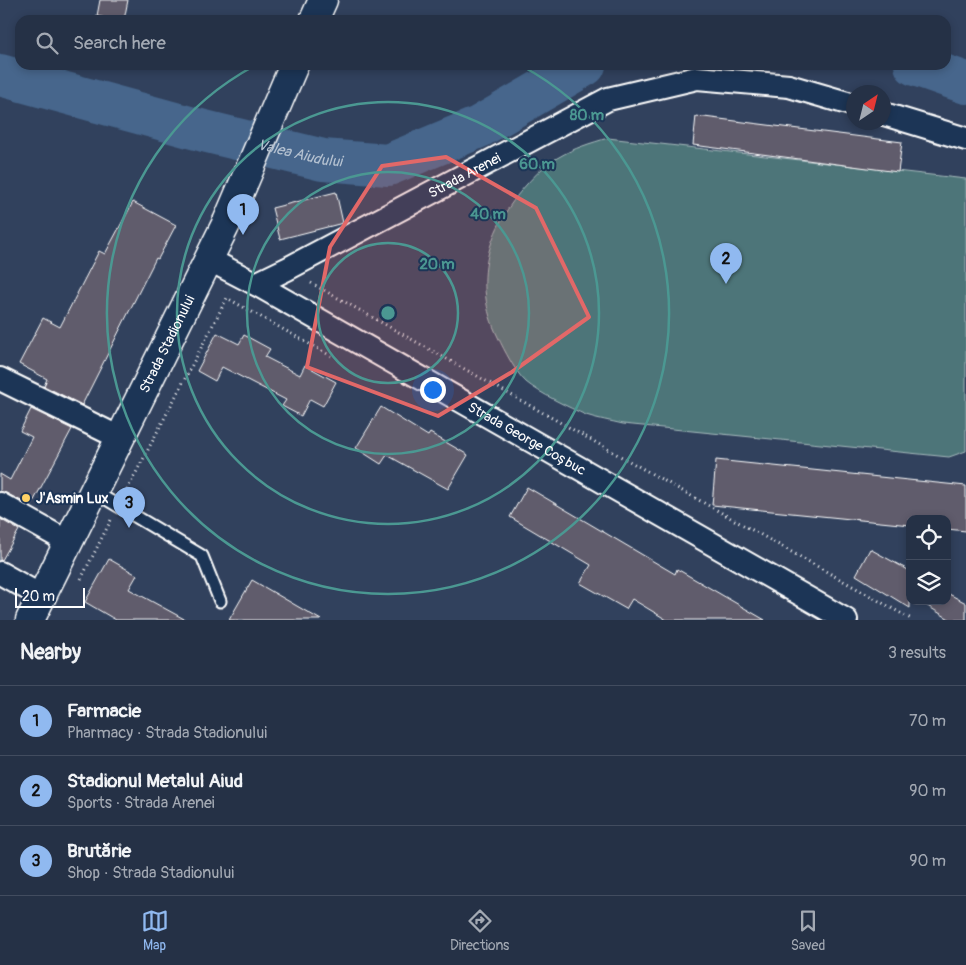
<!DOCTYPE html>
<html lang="en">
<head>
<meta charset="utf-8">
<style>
	:root { --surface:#253146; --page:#2d394d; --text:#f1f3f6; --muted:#a3a9b3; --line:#424c5f; --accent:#90b9f0 }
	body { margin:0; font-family:Pangolin,sans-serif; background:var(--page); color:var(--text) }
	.controls { position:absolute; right:15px; bottom:15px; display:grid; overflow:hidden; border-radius:10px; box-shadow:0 2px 8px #0003 }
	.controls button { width:45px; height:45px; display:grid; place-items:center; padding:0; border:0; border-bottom:1px solid var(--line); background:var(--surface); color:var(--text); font:25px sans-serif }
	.compass { position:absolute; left:846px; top:85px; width:45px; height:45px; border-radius:50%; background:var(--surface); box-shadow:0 2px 8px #0003; rotate:35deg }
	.scale { position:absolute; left:15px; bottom:12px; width:70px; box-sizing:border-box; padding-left:5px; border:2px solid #fff; border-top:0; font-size:14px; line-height:18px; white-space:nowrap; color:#fff; -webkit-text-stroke:4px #1d3557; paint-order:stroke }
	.you { position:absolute; left:432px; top:389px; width:18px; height:18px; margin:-12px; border:4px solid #fff; border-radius:50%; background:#1a73e8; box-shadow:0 0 0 8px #1a73e833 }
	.badge { display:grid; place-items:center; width:32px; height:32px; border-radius:50%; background:var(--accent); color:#111; font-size:16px; font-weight:700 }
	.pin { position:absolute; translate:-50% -41px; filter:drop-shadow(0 1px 2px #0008) }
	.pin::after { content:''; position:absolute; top:26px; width:18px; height:15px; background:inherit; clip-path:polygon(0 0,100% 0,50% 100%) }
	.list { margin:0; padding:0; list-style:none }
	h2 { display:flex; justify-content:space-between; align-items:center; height:65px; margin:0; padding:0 20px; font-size:21px }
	h2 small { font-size:16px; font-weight:400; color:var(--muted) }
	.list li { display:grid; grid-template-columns:32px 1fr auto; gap:15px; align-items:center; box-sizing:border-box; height:70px; padding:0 20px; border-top:1px solid var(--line) }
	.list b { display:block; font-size:19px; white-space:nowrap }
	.list p { margin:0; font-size:16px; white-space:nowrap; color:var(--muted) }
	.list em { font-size:16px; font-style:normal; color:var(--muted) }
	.icon { flex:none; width:28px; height:28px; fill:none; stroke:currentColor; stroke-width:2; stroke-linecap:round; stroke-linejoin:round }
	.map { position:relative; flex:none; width:966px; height:620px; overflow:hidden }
	.search { position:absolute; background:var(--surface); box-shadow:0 2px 8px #0003; left:15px; right:15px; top:15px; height:55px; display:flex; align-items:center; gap:12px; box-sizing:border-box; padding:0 18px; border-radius:15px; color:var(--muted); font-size:19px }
	.sheet { height:275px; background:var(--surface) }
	nav { display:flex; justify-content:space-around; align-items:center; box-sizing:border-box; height:70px; border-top:1px solid var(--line); background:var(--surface); font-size:14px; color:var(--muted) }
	nav a { display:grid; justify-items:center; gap:2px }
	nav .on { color:var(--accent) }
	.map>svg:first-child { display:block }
</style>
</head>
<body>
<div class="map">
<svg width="966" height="620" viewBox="0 0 966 620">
	<rect width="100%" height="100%" fill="#31415d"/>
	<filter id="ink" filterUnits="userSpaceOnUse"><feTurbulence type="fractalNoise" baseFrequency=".02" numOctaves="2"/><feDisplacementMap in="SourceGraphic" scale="10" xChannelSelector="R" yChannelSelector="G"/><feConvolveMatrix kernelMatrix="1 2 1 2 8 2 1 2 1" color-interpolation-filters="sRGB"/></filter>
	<g filter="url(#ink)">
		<path fill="#4d7579" stroke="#a6babc" d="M608,138l358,41v272l-17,6 -326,-33c-12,-3 -25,-5 -37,-9 -16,-7 -47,-22 -60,-33 -10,-9 -22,-32 -28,-45 -27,-54 -10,-110 29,-153 9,-10 20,-21 32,-27 15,-9 32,-14 49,-19z"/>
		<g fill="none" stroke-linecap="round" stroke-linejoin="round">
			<g stroke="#46668c" stroke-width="42">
				<path d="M915,65l51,18"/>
				<path id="s1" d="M0,75l204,56 119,29 65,5 91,-38 106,-62"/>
			</g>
		</g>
		<path fill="#605c6c" stroke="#fff" d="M100,0h28l-4,20h-9l-18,-4z
			M696,116l206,26 -4,30 -205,-27z
			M336,192l7,31 -63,16 -8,-31z
			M133,202l43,23 -18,34 -2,-1 -74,147 -38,-19 3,-7 -28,-15 24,-46 17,9 39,-76 6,3z
			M217,333l22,11 5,-9 26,14 -5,8 35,18 5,-10 31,17 -13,24 -13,-7 -9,17 -19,-10 4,-6 -64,-33 -7,14 -18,-10z
			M381,407l47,29 2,-3 38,22 -20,34 -61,-34 -6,9 -25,-16z
			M31,409l41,20 -41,77 -25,-13 -6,-2v-17l10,6 22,-43 -12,-6z
			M716,460l250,26v45l-19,-2v-10h-37v6l-198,-20z
			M527,487l148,87 2,-5 88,51h-98l-35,-21 -6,10 -46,-26 11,-18 -81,-48z
			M0,519l19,11 -17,30h-2z
			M870,549l40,22v37l-54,-33z
			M109,559l28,16 -8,14 57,31h-70l-31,-18z
			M252,580l69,40h-92z
			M947,593l19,10v17h-15l-32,-19h28z"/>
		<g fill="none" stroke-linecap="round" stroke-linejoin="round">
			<defs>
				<path id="lane" d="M93,491l109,65 18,45"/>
				<g id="street">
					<path d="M884,114l82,25"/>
					<path id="s2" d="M208,259l48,25 590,336"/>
					<path id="s3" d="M256,284l31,-15 321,-170 89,-21 92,8 65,19"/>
					<path d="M0,379l120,59"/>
					<path d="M0,504l68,38"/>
					<path d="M0,573l41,23"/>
				</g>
				<g id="secondary">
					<path d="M314,20l9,-20"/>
					<path id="s4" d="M30,620l197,-398 67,-157"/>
				</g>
			</defs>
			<use href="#lane" stroke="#fff" stroke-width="15"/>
			<use href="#street" stroke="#fff" stroke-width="26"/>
			<use href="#secondary" stroke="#fff" stroke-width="31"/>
			<path stroke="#fff" stroke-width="3" stroke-dasharray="1 4" stroke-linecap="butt" d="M311,283l602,337
				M127,490l100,-192 104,58
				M81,579l30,-59"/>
			<use href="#lane" stroke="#1d3557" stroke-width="11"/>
			<use href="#street" stroke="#1d3557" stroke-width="22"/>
			<use href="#secondary" stroke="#1d3557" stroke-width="28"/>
		</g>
	</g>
	<path fill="#e26868" fill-opacity="0.2" stroke="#e26868" stroke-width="4" stroke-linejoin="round" d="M446,157l90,51 53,109 -77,55 -74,44 -131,-49 23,-120 52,-81z"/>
	<g fill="none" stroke="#4b9892" stroke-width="2.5">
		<circle cx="388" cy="313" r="70"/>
		<circle cx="388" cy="313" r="141"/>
		<circle cx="388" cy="313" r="211"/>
		<path d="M522 66A281 281 0 1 1 254 66"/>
	</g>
	<circle fill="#ffd166" stroke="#1d3557" stroke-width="2" cx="26" cy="498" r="5"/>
	<g text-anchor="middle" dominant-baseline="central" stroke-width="4" stroke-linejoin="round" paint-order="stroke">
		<g font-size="14" fill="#fff" stroke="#1d3557">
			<text stroke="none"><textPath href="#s3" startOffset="235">Strada Arenei</textPath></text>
			<text stroke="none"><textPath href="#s4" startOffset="308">Strada Stadionului</textPath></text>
			<text stroke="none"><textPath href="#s2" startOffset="366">Strada George Coșbuc</textPath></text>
		</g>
		<g font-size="14" font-weight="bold" fill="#fff" stroke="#1d3557" text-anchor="start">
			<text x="36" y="498">J'Asmin Lux</text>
		</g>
		<g font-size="15" font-style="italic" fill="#b5c2d1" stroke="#1d3557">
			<text stroke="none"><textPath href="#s1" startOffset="310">Valea Aiudului</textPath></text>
		</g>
	</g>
	<circle cx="388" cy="313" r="8" fill="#4b9892" stroke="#1d3557" stroke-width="2.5"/>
	<g font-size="15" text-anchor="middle" font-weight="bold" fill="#4b9892" stroke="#1d3557" stroke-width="4" stroke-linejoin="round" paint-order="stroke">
		<text x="587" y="120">80 m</text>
		<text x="537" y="169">60 m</text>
		<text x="488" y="219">40 m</text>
		<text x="437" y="269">20 m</text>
	</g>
</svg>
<div class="controls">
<button><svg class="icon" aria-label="locate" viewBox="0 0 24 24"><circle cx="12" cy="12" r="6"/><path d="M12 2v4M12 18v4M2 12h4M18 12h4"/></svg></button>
<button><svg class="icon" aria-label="layers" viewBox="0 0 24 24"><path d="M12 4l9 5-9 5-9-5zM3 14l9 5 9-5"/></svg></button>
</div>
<svg class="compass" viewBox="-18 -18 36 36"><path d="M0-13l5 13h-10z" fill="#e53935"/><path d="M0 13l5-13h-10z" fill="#a3a9b3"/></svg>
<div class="scale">20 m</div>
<div class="you"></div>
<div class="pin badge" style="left:243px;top:235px">1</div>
<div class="pin badge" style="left:726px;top:284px">2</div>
<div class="pin badge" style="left:129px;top:528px">3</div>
<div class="search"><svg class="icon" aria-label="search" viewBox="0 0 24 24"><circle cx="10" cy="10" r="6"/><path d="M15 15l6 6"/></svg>Search here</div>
</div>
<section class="sheet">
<h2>Nearby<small>3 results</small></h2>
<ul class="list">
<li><span class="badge">1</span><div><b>Farmacie</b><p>Pharmacy · Strada Stadionului</p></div><em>70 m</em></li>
<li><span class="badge">2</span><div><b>Stadionul Metalul Aiud</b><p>Sports · Strada Arenei</p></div><em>90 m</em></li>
<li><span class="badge">3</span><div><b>Brutărie</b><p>Shop · Strada Stadionului</p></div><em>90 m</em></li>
</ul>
</section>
<nav>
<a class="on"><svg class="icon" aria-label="map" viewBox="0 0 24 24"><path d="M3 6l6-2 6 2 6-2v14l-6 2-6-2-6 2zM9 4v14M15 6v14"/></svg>Map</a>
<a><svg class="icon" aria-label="directions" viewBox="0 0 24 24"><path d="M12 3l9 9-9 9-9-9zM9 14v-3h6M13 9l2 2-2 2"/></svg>Directions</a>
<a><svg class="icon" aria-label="saved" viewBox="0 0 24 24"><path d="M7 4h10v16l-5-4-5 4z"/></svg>Saved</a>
</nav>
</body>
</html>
